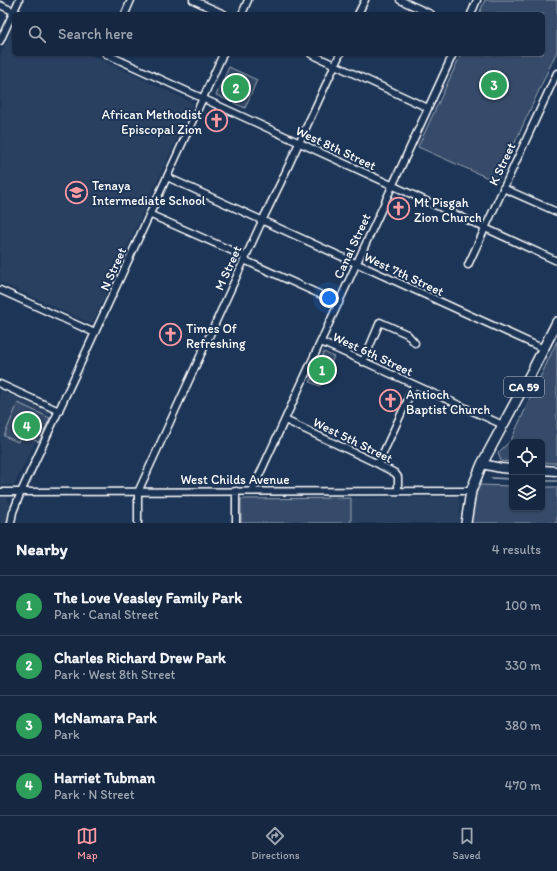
<!DOCTYPE html>
<html lang="en">
<head>
<meta charset="utf-8">
<style>
	:root { --surface:#162841; --page:#23344c; --text:#f1f3f6; --muted:#9ea6b1; --line:#35445a; --accent:#ff9aa2 }
	body { margin:0; font-family:Itim,sans-serif; background:var(--page); color:var(--text) }
	.controls { position:absolute; right:12px; bottom:12px; display:grid; overflow:hidden; border-radius:6px; box-shadow:0 1px 3px #0004 }
	.controls button { width:36px; height:36px; display:grid; place-items:center; padding:0; border:0; border-bottom:1px solid var(--line); background:var(--surface); color:var(--text); font:20px sans-serif }
	.you { position:absolute; left:329px; top:298px; width:14px; height:14px; margin:-10px; border:3px solid #fff; border-radius:50%; background:#1a73e8; box-shadow:0 0 0 6px #1a73e833 }
	.badge { display:grid; place-items:center; width:26px; height:26px; border-radius:50%; background:var(--accent); color:#fff; font-size:13px; font-weight:700 }
	.pin { position:absolute; translate:-50% -50%; border:2px solid #fff; box-shadow:0 1px 4px #0006 }
	.list { margin:0; padding:0; list-style:none }
	h2 { display:flex; justify-content:space-between; align-items:center; height:52px; margin:0; padding:0 16px; font-size:17px }
	h2 small { font-size:13px; font-weight:400; color:var(--muted) }
	.list li { display:grid; grid-template-columns:26px 1fr auto; gap:12px; align-items:center; box-sizing:border-box; height:60px; padding:0 16px; border-top:1px solid var(--line) }
	.list b { display:block; font-size:15px; white-space:nowrap }
	.list p { margin:0; font-size:13px; white-space:nowrap; color:var(--muted) }
	.list em { font-size:13px; font-style:normal; color:var(--muted) }
	.icon { flex:none; width:22px; height:22px; fill:none; stroke:currentColor; stroke-width:2; stroke-linecap:round; stroke-linejoin:round }
	.map { position:relative; flex:none; width:557px; height:523px; overflow:hidden }
	.search { position:absolute; background:var(--surface); box-shadow:0 1px 3px #0004; left:12px; right:12px; top:12px; height:44px; display:flex; align-items:center; gap:10px; box-sizing:border-box; padding:0 14px; border-radius:6px; color:var(--muted); font-size:15px }
	.sheet { height:292px; background:var(--surface) }
	nav { display:flex; justify-content:space-around; align-items:center; box-sizing:border-box; height:56px; border-top:1px solid var(--line); background:var(--surface); font-size:11px; color:var(--muted) }
	nav a { display:grid; justify-items:center; gap:2px }
	nav .on { color:var(--accent) }
	.map>svg:first-child { display:block }
</style>
</head>
<body>
<div class="map">
<svg width="557" height="523" viewBox="0 0 557 523">
	<rect width="100%" height="100%" fill="#1d3557"/>
	<filter id="ink" filterUnits="userSpaceOnUse"><feTurbulence type="fractalNoise" baseFrequency=".025" numOctaves="2"/><feDisplacementMap in="SourceGraphic" scale="8" xChannelSelector="R" yChannelSelector="G"/><feConvolveMatrix kernelMatrix="1 2 1 2 8 2 1 2 1" color-interpolation-filters="sRGB"/></filter>
	<g filter="url(#ink)">
		<path fill="#2a4161" d="M14,26v28h75l104,49 -101,221 -92,-42v-226z
			M0,391l50,21 -36,73h-14z
			M6,497l4,7 -3,19h-7v-25z
			M457,497l3,4 -1,22h-108v-25z"/>
		<path fill="#364b69" stroke="#9aa5b4" d="M485,0h72v51l-60,131 -79,-35 43,-93h82v-40h-64z
			M229,67l28,13 -12,28 -29,-13z
			M557,341v122h-15v-21h-30v20l-11,-1 -3,-8 13,-13z
			M324,352l10,5 -14,29 -10,-4z
			M18,403l32,15 -11,24 -17,-7 -4,7 -14,-6z
			M480,485l32,1v22h30v-21h15v36h-86l4,-27z
			M351,498v25h-110v-24z"/>
		<g fill="none" stroke-linecap="round" stroke-linejoin="round">
			<path stroke="#a0aab8" stroke-width="1.5" d="M491,478l21,1
				M542,481h15"/>
			<defs>
				<path id="minor" d="M193,0l31,14
					M400,0l31,14
					M0,5l19,9
					M125,14l6,-14
					M242,14l6,-14
					M358,14l7,-14
					M471,14l6,-14
					M0,41l19,-41
					M106,54l451,207
					M311,54l117,54
					M167,177l377,172
					M503,188l54,24
					M149,214l97,43
					M244,260l95,43
					M468,265l89,-192
					M0,290l95,43
					M321,342l182,83
					M363,362l17,-40 27,12 8,9
					M0,384l59,27
					M285,420l93,44 17,9 3,4v14
					M378,464l36,-78
					M252,491l201,-437
					M0,492l471,-1
					M11,523l2,-11 8,-20 146,-315 56,-123
					M138,523v-31l124,-271 19,-39 59,-128
					M236,523v-32"/>
				<path id="major" d="M482,464l19,4 11,1
					M542,470l15,1"/>
				<path id="highway" d="M466,523l5,-32 11,-27 49,-91 26,-51"/>
			</defs>
			<use href="#minor" stroke="#fff" stroke-width="9"/>
			<use href="#major" stroke="#fff" stroke-width="11"/>
			<use href="#highway" stroke="#fff" stroke-width="12"/>
			<use href="#minor" stroke="#1d3557" stroke-width="6"/>
			<use href="#major" stroke="#1d3557" stroke-width="8"/>
			<use href="#highway" stroke="#1d3557" stroke-width="9"/>
		</g>
	</g>
	<defs>
		<symbol id="church-ring" viewBox="-11 -11 22 22"><circle r="9.5" fill="#1d3557" stroke="#ff9aa2" stroke-width="1.5"/><path d="M-1.2-6h2.4v3.5h3.3v2.4h-3.3V6h-2.4V-.1h-3.3v-2.4h3.3Z" fill="#ff9aa2"/></symbol>
		<symbol id="school-ring" viewBox="-11 -11 22 22"><circle r="9.5" fill="#1d3557" stroke="#ff9aa2" stroke-width="1.5"/><path d="M0-5L7-2L0 1L-7-2ZM-4 1L0 2.5L4 1V4Q0 6-4 4Z" fill="#ff9aa2"/></symbol>
	</defs>
	<g fill-rule="evenodd">
		<use href="#church-ring" x="204" y="108" width="25" height="25"/>
		<use href="#school-ring" x="64" y="180" width="25" height="25"/>
		<use href="#church-ring" x="386" y="196" width="25" height="25"/>
		<use href="#church-ring" x="158" y="322" width="25" height="25"/>
		<use href="#church-ring" x="378" y="388" width="25" height="25"/>
	</g>
	<g text-anchor="middle" dominant-baseline="central" stroke-width="4" stroke-linejoin="round" paint-order="stroke">
		<rect fill="#1d3557" stroke="#bbc2cd" stroke-width="1" x="504" y="377" width="40" height="20" rx="3"/>
		<g font-size="12" font-weight="bold" fill="#fff">
			<text x="524" y="387">CA 59</text>
		</g>
		<g font-size="13" fill="#fff" stroke="#1d3557" text-anchor="start">
			<text x="202" y="114" text-anchor="end">African Methodist<tspan x="202" dy="15">Episcopal Zion</tspan></text>
			<text x="92" y="185">Tenaya<tspan x="92" dy="15">Intermediate School</tspan></text>
			<text x="414" y="202">Mt Pisgah<tspan x="414" dy="15">Zion Church</tspan></text>
			<text x="186" y="328">Times Of<tspan x="186" dy="15">Refreshing</tspan></text>
			<text x="406" y="394">Antioch<tspan x="406" dy="15">Baptist Church</tspan></text>
		</g>
		<g font-size="13" fill="#fff" stroke="#1d3557">
			<text transform="translate(336 148) rotate(25)">West 8th Street</text>
			<text transform="translate(502 164) rotate(-65)">K Street</text>
			<text transform="translate(352 246) rotate(-65)">Canal Street</text>
			<text transform="translate(228 268) rotate(-66)">M Street</text>
			<text transform="translate(113 269) rotate(-66)">N Street</text>
			<text transform="translate(404 274) rotate(25)">West 7th Street</text>
			<text transform="translate(373 354) rotate(25)">West 6th Street</text>
			<text transform="translate(353 440) rotate(26)">West 5th Street</text>
			<text x="235" y="479">West Childs Avenue</text>
		</g>
	</g>
</svg>
<div class="controls">
<button><svg class="icon" aria-label="locate" viewBox="0 0 24 24"><circle cx="12" cy="12" r="6"/><path d="M12 2v4M12 18v4M2 12h4M18 12h4"/></svg></button>
<button><svg class="icon" aria-label="layers" viewBox="0 0 24 24"><path d="M12 4l9 5-9 5-9-5zM3 14l9 5 9-5"/></svg></button>
</div>
<div class="you"></div>
<div class="pin badge" style="left:322px;top:370px;background:#2e9e5b">1</div>
<div class="pin badge" style="left:236px;top:88px;background:#2e9e5b">2</div>
<div class="pin badge" style="left:494px;top:85px;background:#2e9e5b">3</div>
<div class="pin badge" style="left:27px;top:426px;background:#2e9e5b">4</div>
<div class="search"><svg class="icon" aria-label="search" viewBox="0 0 24 24"><circle cx="10" cy="10" r="6"/><path d="M15 15l6 6"/></svg>Search here</div>
</div>
<section class="sheet">
<h2>Nearby<small>4 results</small></h2>
<ul class="list">
<li><span class="badge" style="background:#2e9e5b">1</span><div><b>The Love Veasley Family Park</b><p>Park · Canal Street</p></div><em>100 m</em></li>
<li><span class="badge" style="background:#2e9e5b">2</span><div><b>Charles Richard Drew Park</b><p>Park · West 8th Street</p></div><em>330 m</em></li>
<li><span class="badge" style="background:#2e9e5b">3</span><div><b>McNamara Park</b><p>Park</p></div><em>380 m</em></li>
<li><span class="badge" style="background:#2e9e5b">4</span><div><b>Harriet Tubman</b><p>Park · N Street</p></div><em>470 m</em></li>
</ul>
</section>
<nav>
<a class="on"><svg class="icon" aria-label="map" viewBox="0 0 24 24"><path d="M3 6l6-2 6 2 6-2v14l-6 2-6-2-6 2zM9 4v14M15 6v14"/></svg>Map</a>
<a><svg class="icon" aria-label="directions" viewBox="0 0 24 24"><path d="M12 3l9 9-9 9-9-9zM9 14v-3h6M13 9l2 2-2 2"/></svg>Directions</a>
<a><svg class="icon" aria-label="saved" viewBox="0 0 24 24"><path d="M7 4h10v16l-5-4-5 4z"/></svg>Saved</a>
</nav>
</body>
</html>
